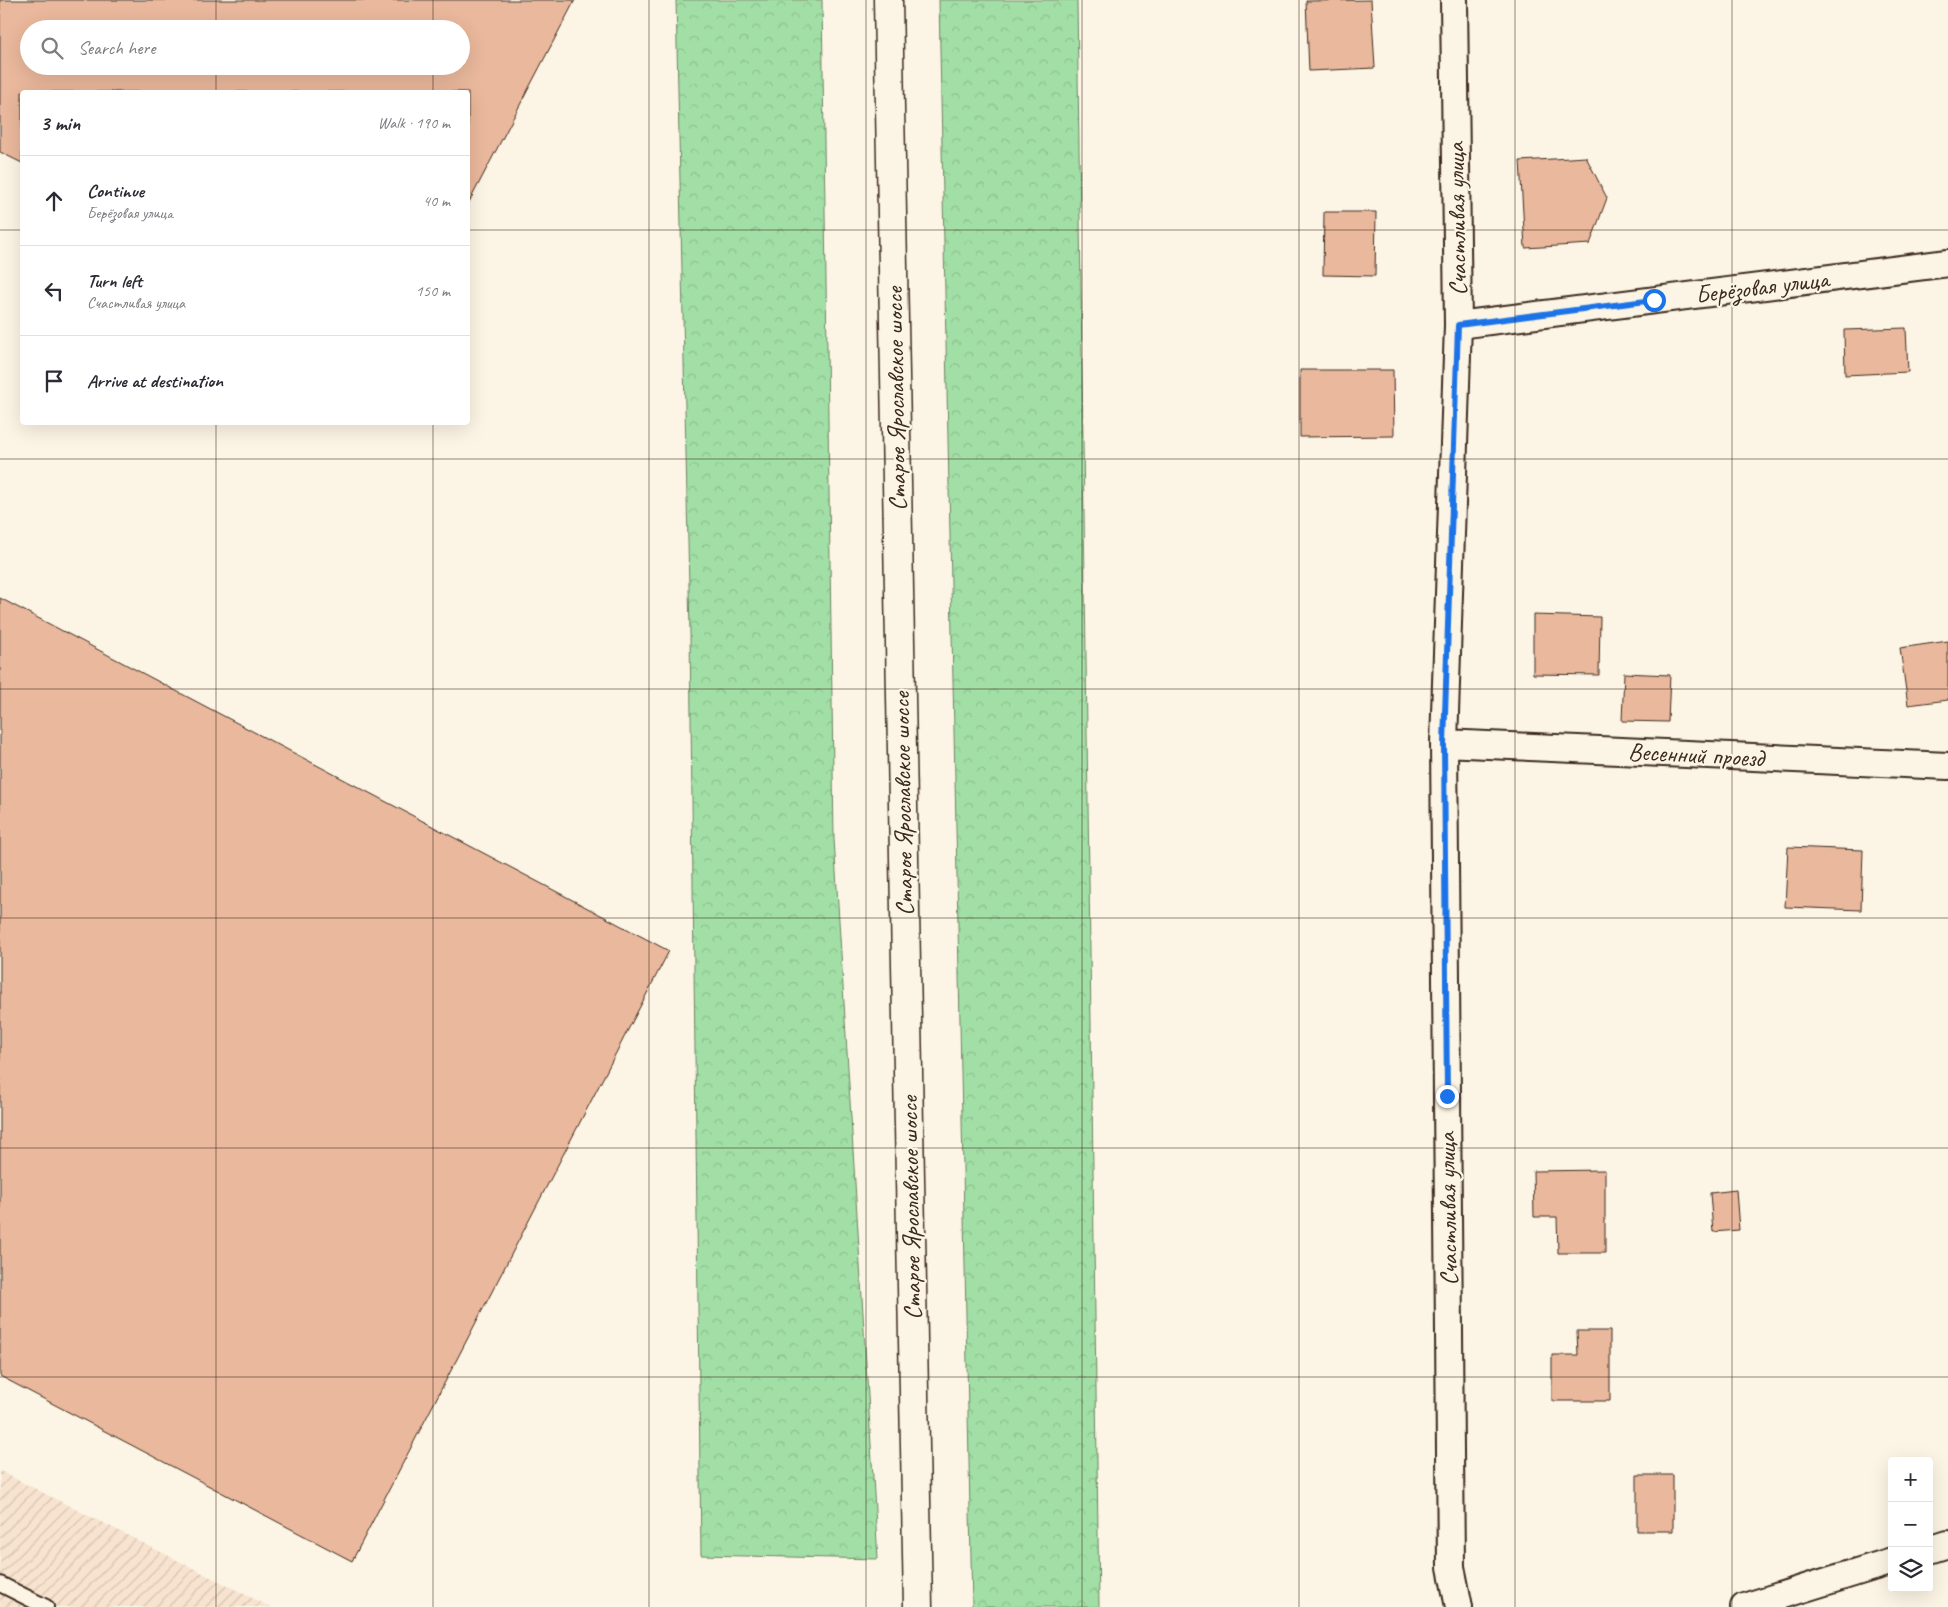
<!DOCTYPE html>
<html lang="en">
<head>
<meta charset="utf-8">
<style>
	:root { --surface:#fff; --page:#f2f2f3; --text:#2b2b33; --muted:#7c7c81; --line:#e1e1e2 }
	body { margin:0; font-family:Caveat,sans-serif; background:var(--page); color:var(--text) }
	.controls { position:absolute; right:15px; bottom:15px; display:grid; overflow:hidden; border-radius:5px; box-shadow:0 5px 20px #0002 }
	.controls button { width:45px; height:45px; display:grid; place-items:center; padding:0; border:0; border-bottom:1px solid var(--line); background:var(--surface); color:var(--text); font:25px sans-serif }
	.stop { position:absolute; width:15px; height:15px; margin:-11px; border:4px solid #1a73e8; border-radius:50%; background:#fff }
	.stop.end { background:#1a73e8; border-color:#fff; box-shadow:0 1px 5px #0008 }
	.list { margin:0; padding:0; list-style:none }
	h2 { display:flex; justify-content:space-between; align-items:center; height:65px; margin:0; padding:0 20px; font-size:21px }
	h2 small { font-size:16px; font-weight:400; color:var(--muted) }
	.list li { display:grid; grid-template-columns:32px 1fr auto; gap:15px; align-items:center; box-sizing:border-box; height:90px; padding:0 20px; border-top:1px solid var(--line) }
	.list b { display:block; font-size:19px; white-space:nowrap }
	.list p { margin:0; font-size:16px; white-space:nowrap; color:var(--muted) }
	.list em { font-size:16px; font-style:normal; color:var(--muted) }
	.icon { flex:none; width:28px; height:28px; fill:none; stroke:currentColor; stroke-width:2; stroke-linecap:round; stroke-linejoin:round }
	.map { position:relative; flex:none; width:1948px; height:1607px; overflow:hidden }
	.search { position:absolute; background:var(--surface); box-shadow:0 5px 20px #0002; left:20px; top:20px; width:450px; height:55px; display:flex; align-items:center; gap:12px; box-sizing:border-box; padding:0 18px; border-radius:28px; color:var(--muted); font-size:19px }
	.panel { position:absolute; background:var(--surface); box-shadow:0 5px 20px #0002; left:20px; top:90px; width:450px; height:335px; border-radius:5px }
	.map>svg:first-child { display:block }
</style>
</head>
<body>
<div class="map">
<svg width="1948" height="1607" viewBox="0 0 1948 1607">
	<defs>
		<pattern id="industrial-furrows" width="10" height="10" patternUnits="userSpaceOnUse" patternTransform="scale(1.25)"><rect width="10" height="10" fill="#f7e3cf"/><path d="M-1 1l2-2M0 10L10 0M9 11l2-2" fill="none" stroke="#d5c3b1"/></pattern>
		<pattern id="forest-crowns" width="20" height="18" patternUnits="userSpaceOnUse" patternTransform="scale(1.25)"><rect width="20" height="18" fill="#a2dfa6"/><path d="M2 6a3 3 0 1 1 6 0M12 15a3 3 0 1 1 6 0" fill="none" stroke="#8cc08e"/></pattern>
	</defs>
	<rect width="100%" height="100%" fill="#fcf5e5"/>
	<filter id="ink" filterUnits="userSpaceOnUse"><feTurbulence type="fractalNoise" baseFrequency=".02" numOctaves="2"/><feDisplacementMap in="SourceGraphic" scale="10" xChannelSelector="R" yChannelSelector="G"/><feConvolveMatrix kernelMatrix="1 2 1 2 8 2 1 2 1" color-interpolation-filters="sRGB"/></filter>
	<g filter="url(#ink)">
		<path fill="url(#industrial-furrows)" d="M0,1471l270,136h-270z"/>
		<path fill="url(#forest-crowns)" stroke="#6e8462" d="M676,0h146l12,839 44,720 -177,-4 -11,-922z
			M939,0h138l22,1607h-127z"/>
		<path fill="#eab89c" stroke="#3b2a1e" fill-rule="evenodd" d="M0,0h575l-107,204v-112h-446v71l-22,-11zM29,29h432v37h-432z
			M1371,0l4,68 -66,3 -3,-70z
			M1586,157l21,41 -17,46 -65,4 -5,-87z
			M1324,212h52l-1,64 -52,-1z
			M1906,328l2,44 -63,3 -1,-45z
			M1300,370h93l1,66 -94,1z
			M0,598l669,353 -317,610 -352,-185z
			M1533,615l67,2 -1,58 -66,-1z
			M1948,641v59l-40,5 -8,-57z
			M1624,673l46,2 -2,47 -46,-1z
			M1788,847l75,3 -2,60 -76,-3z
			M1605,1170v83h-47l-1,-36h-23l-1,-46z
			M1736,1190l3,40 -26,2 -3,-39z
			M1577,1331h33v70h-58v-46h26z
			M1637,1475h36v56h-36z"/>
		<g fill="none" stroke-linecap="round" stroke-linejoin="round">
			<defs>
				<path id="service" d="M0,1584l46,23"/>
				<path id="minor" d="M1454,0l4,325 -14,418 7,824 8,40
					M1458,325l490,-62
					M1444,743l504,23
					M1929,1550l19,-6
					M1744,1607l148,-46"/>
				<path id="secondary" d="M888,0l30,1607"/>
			</defs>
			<use href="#service" stroke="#3b2a1e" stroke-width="18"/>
			<use href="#minor" stroke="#3b2a1e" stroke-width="30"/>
			<use href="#secondary" stroke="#3b2a1e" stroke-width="31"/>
			<use href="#service" stroke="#fcf5e5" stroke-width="14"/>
			<use href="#minor" stroke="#fcf5e5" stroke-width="26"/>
			<use href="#secondary" stroke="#fcf5e5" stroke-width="28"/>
		</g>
	</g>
	<g fill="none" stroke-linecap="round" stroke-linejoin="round" filter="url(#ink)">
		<path stroke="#1a73e8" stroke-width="6" d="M1447,1096l-3,-352 14,-419 196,-25"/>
	</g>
	<path fill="none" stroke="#3b2a1e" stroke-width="1" stroke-opacity="0.55" d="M216,0v29M433,0v29M649,0v1607M866,0v1607M1082,0v1607M1299,0v1607M1515,0v1607M1732,0v1607M216,66v26M433,66v26M0,230h22M468,230h1480M216,422v1185M433,422v1185M0,459h1948M0,689h1948M0,918h1948M0,1148h1948M0,1377h1948"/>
	<g text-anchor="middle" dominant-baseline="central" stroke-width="4.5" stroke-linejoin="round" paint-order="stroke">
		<g font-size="25" fill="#3b2a1e" stroke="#fcf5e5">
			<text transform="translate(1457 219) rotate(-91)">Счастливая улица</text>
			<text transform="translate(1762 287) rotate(-7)">Берёзовая улица</text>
			<text transform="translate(896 399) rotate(-91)">Старое Ярославское шоссе</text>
			<text transform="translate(1696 755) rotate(3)">Весенний проезд</text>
			<text transform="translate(903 804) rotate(-91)">Старое Ярославское шоссе</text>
			<text transform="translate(911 1208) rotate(-91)">Старое Ярославское шоссе</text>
			<text transform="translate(1448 1209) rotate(-91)">Счастливая улица</text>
		</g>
	</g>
</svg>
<div class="controls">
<button>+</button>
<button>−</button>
<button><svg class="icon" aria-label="layers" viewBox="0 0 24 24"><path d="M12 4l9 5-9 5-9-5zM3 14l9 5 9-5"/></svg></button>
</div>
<div class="stop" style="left:1654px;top:300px"></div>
<div class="stop end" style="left:1447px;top:1096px"></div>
<div class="search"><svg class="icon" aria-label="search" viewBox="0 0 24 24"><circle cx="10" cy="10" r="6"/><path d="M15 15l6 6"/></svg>Search here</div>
<section class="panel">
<h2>3 min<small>Walk · 190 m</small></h2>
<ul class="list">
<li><svg class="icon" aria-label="ahead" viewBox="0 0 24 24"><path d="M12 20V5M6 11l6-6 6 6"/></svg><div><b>Continue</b><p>Берёзовая улица</p></div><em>40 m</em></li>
<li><svg class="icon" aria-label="left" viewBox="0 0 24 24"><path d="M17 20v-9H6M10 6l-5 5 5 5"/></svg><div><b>Turn left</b><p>Счастливая улица</p></div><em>150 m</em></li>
<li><svg class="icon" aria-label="arrive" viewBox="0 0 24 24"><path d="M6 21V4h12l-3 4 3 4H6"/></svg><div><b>Arrive at destination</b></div></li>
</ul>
</section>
</div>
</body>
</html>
